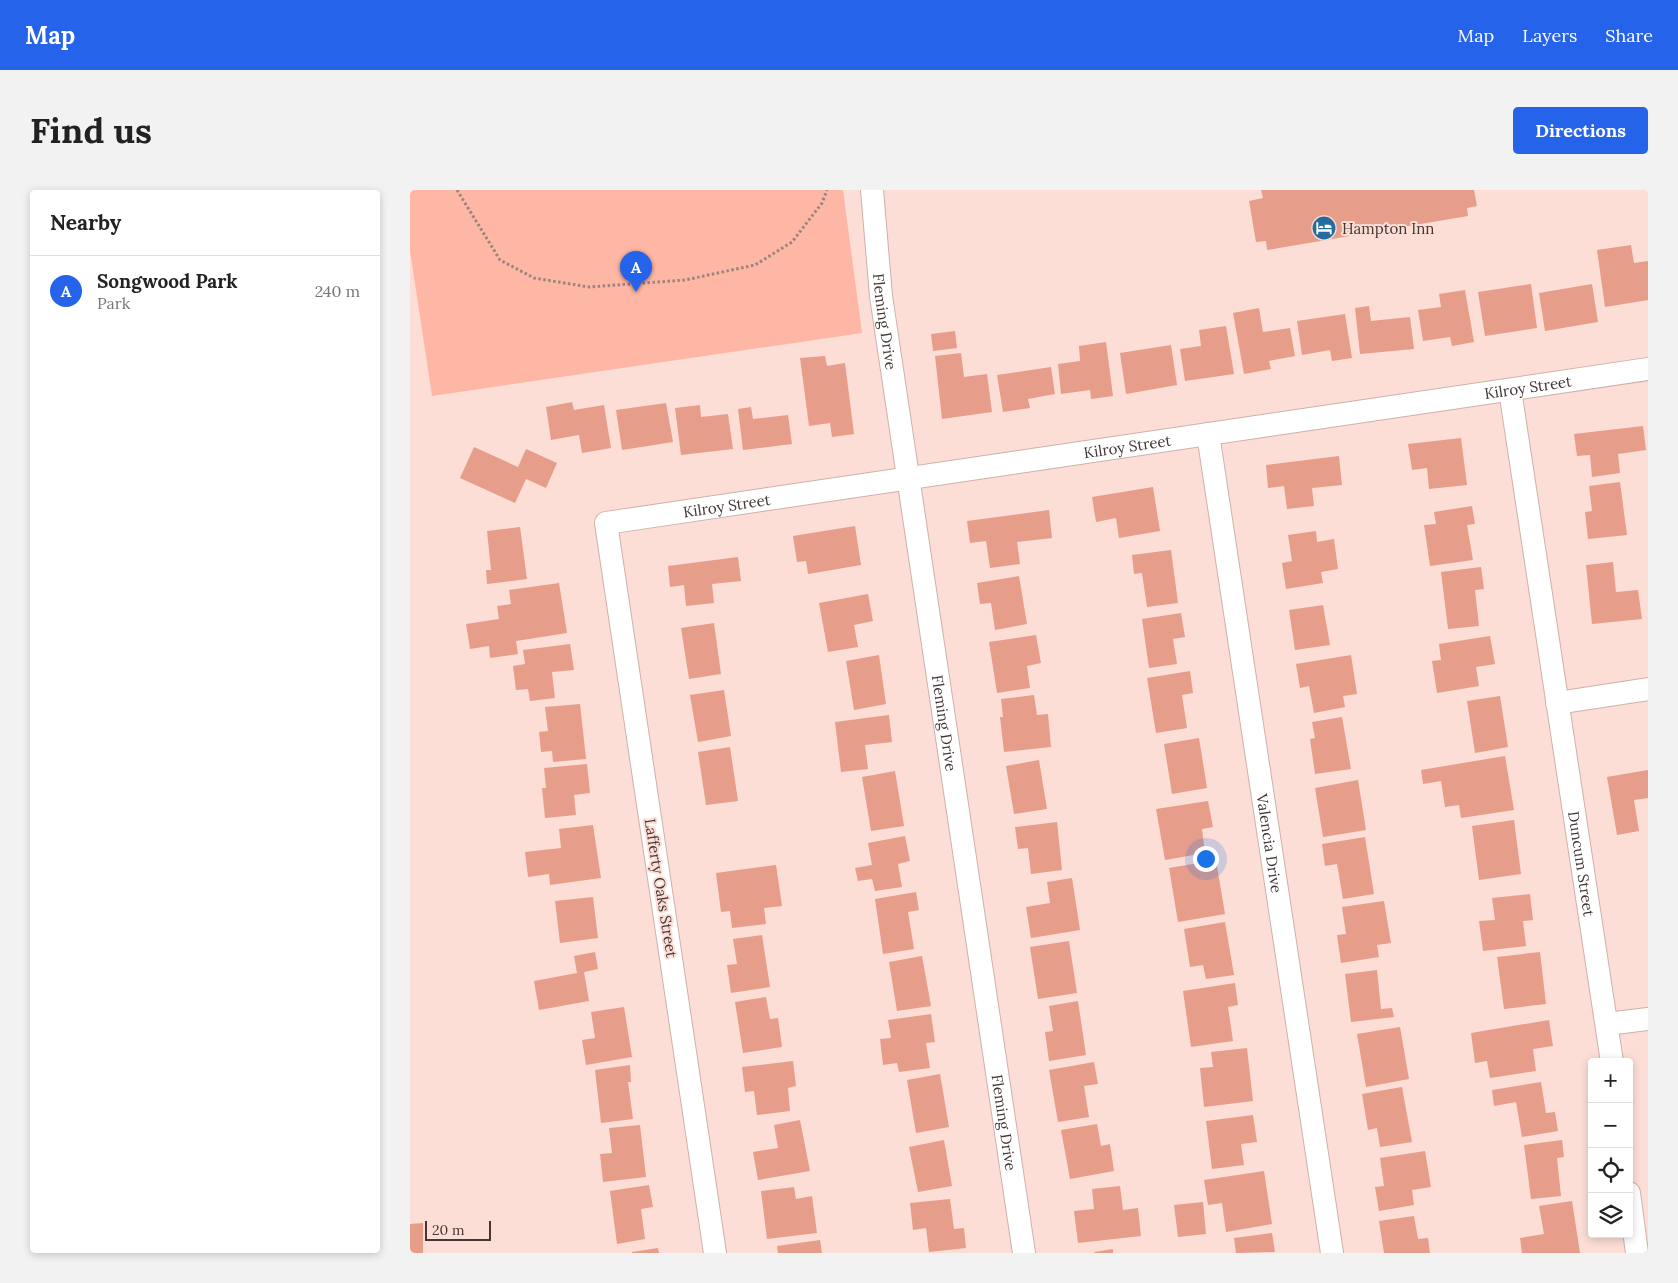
<!DOCTYPE html>
<html lang="en">
<head>
<meta charset="utf-8">
<style>
	:root { --surface:#fff; --page:#f2f2f2; --text:#222; --muted:#767676; --line:#e0e0e0; --accent:#2563eb }
	body { margin:0; font-family:Lora,serif; background:var(--page); color:var(--text) }
	.controls { position:absolute; right:15px; bottom:15px; display:grid; overflow:hidden; border-radius:5px; box-shadow:0 2px 8px #0003 }
	.controls button { width:45px; height:45px; display:grid; place-items:center; padding:0; border:0; border-bottom:1px solid var(--line); background:var(--surface); color:var(--text); font:25px sans-serif }
	.scale { position:absolute; left:15px; bottom:12px; width:66px; box-sizing:border-box; padding-left:5px; border:2px solid #433734; border-top:0; font-size:14px; line-height:18px; white-space:nowrap; color:#433734; -webkit-text-stroke:4px #fcded6; paint-order:stroke }
	.you { position:absolute; left:795px; top:668px; width:18px; height:18px; margin:-12px; border:4px solid #fff; border-radius:50%; background:#1a73e8; box-shadow:0 0 0 8px #1a73e833 }
	.badge { display:grid; place-items:center; width:32px; height:32px; border-radius:50%; background:var(--accent); color:#fff; font-size:16px; font-weight:700 }
	.pin { position:absolute; translate:-50% -41px; filter:drop-shadow(0 1px 2px #0008) }
	.pin::after { content:''; position:absolute; top:26px; width:18px; height:15px; background:inherit; clip-path:polygon(0 0,100% 0,50% 100%) }
	.list { margin:0; padding:0; list-style:none }
	h2 { display:flex; justify-content:space-between; align-items:center; height:65px; margin:0; padding:0 20px; font-size:21px }
	h2 small { font-size:16px; font-weight:400; color:var(--muted) }
	.list li { display:grid; grid-template-columns:32px 1fr auto; gap:15px; align-items:center; box-sizing:border-box; height:70px; padding:0 20px; border-top:1px solid var(--line) }
	.list b { display:block; font-size:19px; white-space:nowrap }
	.list p { margin:0; font-size:16px; white-space:nowrap; color:var(--muted) }
	.list em { font-size:16px; font-style:normal; color:var(--muted) }
	.icon { flex:none; width:28px; height:28px; fill:none; stroke:currentColor; stroke-width:2; stroke-linecap:round; stroke-linejoin:round }
	.map { position:relative; flex:none; width:1238px; height:1063px; overflow:hidden; border-radius:5px }
	header { display:flex; align-items:center; gap:30px; box-sizing:border-box; height:70px; padding:0 25px; background:var(--accent); color:#fff }
	header strong { font-size:24px }
	nav { display:flex; gap:28px; margin-inline-start:auto; font-size:18px }
	.intro { display:flex; align-items:center; justify-content:space-between; box-sizing:border-box; height:120px; padding:0 30px }
	h1 { margin:0; font-size:35px }
	.button { padding:12px 22px; border-radius:5px; background:var(--accent); color:#fff; font-size:18px; font-weight:700 }
	main { display:flex; gap:30px; padding:0 30px }
	aside { flex:1; background:var(--surface); border-radius:5px; box-shadow:0 2px 8px #0003 }
	.map>svg:first-child { display:block }
</style>
</head>
<body>
<header>
<strong>Map</strong>
<nav><a>Map</a><a>Layers</a><a>Share</a></nav>
</header>
<div class="intro"><h1>Find us</h1><a class="button">Directions</a></div>
<main>
<aside>
<h2>Nearby<small></small></h2>
<ul class="list">
<li><span class="badge">A</span><div><b>Songwood Park</b><p>Park</p></div><em>240 m</em></li>
</ul>
</aside>
<div class="map">
<svg width="1238" height="1063" viewBox="0 0 1238 1063">
	<rect width="100%" height="100%" fill="#fcded6"/>
	<path fill="#feb7a5" d="M0,0h433l19,143 -430,63 -22,-145z"/>
	<path fill="#e69d8a" d="M851,0h213l3,16 -10,2 1,8 -201,34 -1,-9 -10,1 -7,-41 14,-3z
		M1221,55l3,18 14,-2v39l-43,7 -8,-57z
		M1121,94l6,44 -52,8 -7,-44z
		M1182,94l6,38 -53,9 -6,-38z
		M1055,100l9,52 -22,4 -2,-9 -27,4 -5,-31 23,-3 -2,-13z
		M959,116l2,15 39,-4 4,32 -54,5 -5,-46z
		M849,118l4,24 27,-4 5,28 -26,5 2,8 -27,5 -11,-61z
		M935,124l7,44 -20,3 -2,-11 -28,5 -5,-34z
		M816,136l8,48 -49,7 -5,-32 21,-3 -2,-16z
		M545,141l2,17 -24,3 -2,-17z
		M696,152l7,54 -22,3 -1,-9 -29,4 -3,-30 22,-3 -1,-15z
		M761,155l6,40 -51,9 -6,-41z
		M551,163l3,24 23,-3 5,38 -50,7 -7,-63z
		M415,166l2,10 18,-3 9,71 -22,3 -2,-14 -21,3 -9,-68z
		M641,177l4,27 -27,5 2,9 -27,4 -6,-37z
		M162,212l2,8 30,-5 7,43 -29,5 -3,-18 -28,5 -5,-33z
		M256,213l7,39 -51,8 -6,-40z
		M290,215l1,12 27,-3 5,35 -52,6 -6,-47z
		M341,217l2,12 35,-4 4,29 -49,6 -5,-41z
		M1233,236l3,24 -28,4 2,19 -28,4 -2,-22 -13,1 -3,-22z
		M1051,248l6,47 -38,4 -2,-21 -15,2 -4,-26z
		M64,257l44,20 8,-18 31,14 -11,25 -20,-9 -11,24 -55,-25z
		M929,266l3,29 -30,3 2,18 -27,3 -3,-23 -16,2 -2,-23z
		M1210,292l7,53 -39,4 -3,-27 7,-1 -3,-25z
		M743,297l7,44 -41,7 -3,-20 -20,4 -4,-25z
		M1062,316l3,18 -8,1 6,35 -43,6 -6,-41 12,-1 -2,-12z
		M639,320l3,28 -35,4 3,22 -30,4 -4,-27 -16,2 -3,-22z
		M445,336l6,39 -53,9 -2,-13 -9,1 -4,-26z
		M110,337l7,52 -40,5 -1,-14h5l-4,-39z
		M906,341l1,11 17,-3 4,30 -17,3 2,11 -37,6 -4,-26 10,-2 -4,-26z
		M761,360l7,53 -31,4 -5,-34 -8,1 -2,-19z
		M328,367l3,24 -29,3 2,19 -28,3 -2,-21 -14,2 -2,-21z
		M1203,372l3,30 22,-2 4,29 -50,5 -6,-59z
		M1071,377l3,22 -9,1 4,36 -31,3 -7,-57z
		M609,386l8,48 -32,6 -4,-27 -11,1 -3,-21z
		M149,393l8,50 -51,8 2,13 -28,4 -1,-12 -19,3 -4,-25 33,-5 -2,-13 14,-2 -2,-14z
		M458,404l5,27 -19,4 4,22 -30,5 -9,-49z
		M913,415l7,40 -35,5 -6,-40z
		M771,423l4,24 -12,2 4,25 -28,4 -7,-49z
		M304,433l7,51 -32,5 -8,-51z
		M626,445l5,28 -14,3 3,22 -33,5 -8,-51z
		M1080,446l5,28 -19,3 3,19 -42,7 -5,-32 9,-1 -2,-16z
		M160,454l4,26 -22,2 3,26 -25,3 -2,-12 -12,1 -3,-24 12,-2 -2,-14z
		M469,465l7,49 -32,6 -8,-49z
		M941,465l6,39 -14,2 2,11 -31,6 -5,-27 -9,2 -4,-24z
		M780,481l3,22 -11,2 5,33 -31,5 -9,-55z
		M314,500l7,46 -33,6 -8,-47z
		M624,505l3,20 11,-1 3,33 -47,5 -4,-35h3l-2,-18z
		M1090,506l8,51 -33,6 -8,-52z
		M170,514l6,55 -33,3 -1,-11 -11,1 -2,-20 9,-1 -3,-24z
		M479,525l3,27 -27,3 3,24 -27,3 -6,-50z
		M932,527l9,52 -36,5 -5,-35 5,-1 -3,-16z
		M789,548l8,50 -35,6 -8,-50z
		M320,557l8,54 -32,4 -8,-53z
		M1095,566l9,54 -53,8 -2,-13 -14,2 -4,-26 -18,3 -2,-14z
		M629,570l8,49 -33,5 -8,-48z
		M177,574l3,29 -16,2 2,20 -31,3 -3,-30h4l-2,-20z
		M1238,580v28l-14,2 5,31 -22,4 -10,-58z
		M485,581l9,55 -33,5 -9,-54z
		M948,590l8,50 -43,7 -8,-49z
		M798,611l5,26 -11,2 3,24 -40,7 -9,-51z
		M1104,630l7,54 -42,6 -7,-54z
		M647,632l5,48 -31,4 -3,-26 -10,1 -3,-22z
		M183,635l8,53 -51,7 -1,-11 -21,3 -3,-25 36,-4 -2,-19z
		M495,646l5,25 -12,3 4,23 -27,4 -3,-12 -14,2 -3,-13 17,-3 -4,-22z
		M955,647l9,57 -31,5 -6,-35 -12,2 -3,-22z
		M806,670l9,54 -47,8 -9,-54z
		M366,675l6,41 -18,2 2,16 -34,4 -2,-17 -9,1 -5,-39z
		M662,688l8,52 -49,8 -5,-31 24,-4 -3,-21z
		M506,702l3,18 -11,2 6,37 -31,5 -8,-55z
		M1120,704l3,26 -10,1 3,25 -43,5 -4,-30 16,-1 -3,-22z
		M183,707l5,41 -38,5 -5,-42z
		M974,711l7,42 -14,2 2,12 -38,6 -4,-28 9,-1 -4,-27z
		M815,732l9,53 -28,4 -3,-14 -13,2 -6,-38z
		M352,745l8,52 -39,6 -4,-28 10,-1 -4,-25z
		M659,751l8,52 -39,6 -8,-52z
		M185,762l3,17 -14,3 5,29 -50,9 -5,-29 43,-8 -3,-17z
		M1130,762l6,52 -42,5 -7,-52z
		M512,766l9,50 -34,5 -8,-49z
		M967,780l4,39 11,-1 2,9 -43,5 -6,-48z
		M825,793l3,22 -10,2 5,34 -42,6 -8,-56z
		M356,807l4,22 8,-1 4,29 -39,6 -8,-51z
		M668,811l8,54 -37,6 -4,-29 8,-1 -4,-25z
		M214,817l8,50 -46,8 -4,-25 13,-2 -4,-26z
		M521,824l4,28 -9,1 4,25 -31,4 -2,-9 -14,2 -3,-26 11,-1 -3,-18z
		M1139,830l4,26 -20,3 3,22 -46,7 -3,-17 -12,2 -4,-30z
		M990,837l9,52 -43,8 -9,-53z
		M837,858l6,53 -49,6 -4,-39 13,-1 -2,-15z
		M383,871l3,25 -8,2 2,23 -33,4 -3,-24 -9,1 -3,-25z
		M684,872l4,22 -14,2 5,31 -31,5 -9,-52z
		M220,875l1,17h-3l5,37 -32,4 -6,-53z
		M530,884l9,53 -33,6 -9,-53z
		M1131,892l5,31 9,-1 3,19 -36,6 -6,-35 -22,4 -2,-16z
		M992,897l10,55 -32,5 -3,-19 -9,2 -6,-36z
		M843,925l4,27 -16,2 3,21 -32,4 -6,-48z
		M390,930l10,51 -52,9 -5,-28 25,-4 -4,-23z
		M687,934l4,22 9,-2 4,27 -44,8 -9,-49z
		M230,935l6,52 -43,5 -3,-28 12,-1 -3,-25z
		M534,950l8,46 -34,6 -9,-45z
		M1152,950l2,17 -7,1 4,38 -30,3 -7,-54z
		M1015,961l6,36 -19,3 2,15 -35,6 -4,-24 9,-1 -4,-28z
		M854,981l8,53 -46,8 -4,-29 -14,2 -4,-25z
		M239,995l4,22 -12,2 4,30 -28,5 -7,-53z
		M710,996l3,24 15,-2 3,28 -63,7 -4,-32 20,-2 -2,-20z
		M384,997l2,12 16,-3 5,37 -50,6 -6,-48z
		M540,1009l4,30 10,-1 2,20 -37,4 -3,-24 -13,2 -3,-27z
		M1162,1011l8,52h-58l-2,-15 24,-4 -5,-28z
		M793,1012l3,32 -28,3 -4,-32z
		M1004,1026l4,23 10,-1 2,15h-46l-5,-32z
		M13,1033v30h-13v-29z
		M862,1043l3,19 -39,1 -2,-15z
		M410,1050l2,13h-44l-1,-7z
		M248,1058l1,5h-27v-1z
		M703,1059v4h-18l-1,-1z"/>
	<g fill="none" stroke-linecap="round" stroke-linejoin="round">
		<defs>
			<g id="street">
				<path id="s1" d="M462,0l9,106 143,957"/>
				<path id="s2" d="M1100,200l102,672"/>
				<path id="s3" d="M798,244l124,819"/>
				<path d="M1147,513l91,-14"/>
				<path d="M1197,834l41,-5"/>
				<path d="M1219,1003l8,60"/>
				<path id="s4" d="M305,1063l-109,-730 1042,-154"/>
			</g>
		</defs>
		<use href="#street" stroke="#cdb1a9" stroke-width="24"/>
		<path stroke="#99847f" stroke-width="3" stroke-dasharray="2.5 2.5" stroke-linecap="butt" d="M47,0l43,70 34,18 55,9 96,-7 70,-15 37,-23 30,-39 5,-13"/>
		<use href="#street" stroke="#fff" stroke-width="22"/>
	</g>
	<defs>
		<symbol id="hotel-disc" viewBox="-11 -11 22 22"><circle r="9.5" fill="#246ca0" stroke="#fcded6"/><path d="M-6-4.5h1.5V1H6V5H4.5V3h-9V5H-6ZM-4 0a1.8 1.8 0 1 1 3.6 0ZM.5 0V-2.5h3Q6-2.5 6 0Z" fill="#fff"/></symbol>
	</defs>
	<g fill-rule="evenodd">
		<use href="#hotel-disc" x="900" y="24" width="28" height="28"/>
	</g>
	<g text-anchor="middle" dominant-baseline="central" stroke-width="4" stroke-linejoin="round" paint-order="stroke">
		<g font-size="15" fill="#433734" stroke="#fcded6" text-anchor="start">
			<text x="932" y="38">Hampton Inn</text>
		</g>
		<g font-size="15" fill="#433734" stroke="#fcded6">
			<text stroke="none"><textPath href="#s1" startOffset="132">Fleming Drive</textPath></text>
			<text stroke="none"><textPath href="#s4" startOffset="1670">Kilroy Street</textPath></text>
			<text stroke="none"><textPath href="#s4" startOffset="1265">Kilroy Street</textPath></text>
			<text stroke="none"><textPath href="#s4" startOffset="860">Kilroy Street</textPath></text>
			<text stroke="none"><textPath href="#s1" startOffset="538">Fleming Drive</textPath></text>
			<text stroke="none"><textPath href="#s3" startOffset="414">Valencia Drive</textPath></text>
			<text stroke="none"><textPath href="#s2" startOffset="479">Duncum Street</textPath></text>
			<text transform="translate(251 698) rotate(81)">Lafferty Oaks Street</text>
			<text stroke="none"><textPath href="#s1" startOffset="942">Fleming Drive</textPath></text>
		</g>
	</g>
</svg>
<div class="controls">
<button>+</button>
<button>−</button>
<button><svg class="icon" aria-label="locate" viewBox="0 0 24 24"><circle cx="12" cy="12" r="6"/><path d="M12 2v4M12 18v4M2 12h4M18 12h4"/></svg></button>
<button><svg class="icon" aria-label="layers" viewBox="0 0 24 24"><path d="M12 4l9 5-9 5-9-5zM3 14l9 5 9-5"/></svg></button>
</div>
<div class="scale">20 m</div>
<div class="you"></div>
<div class="pin badge" style="left:226px;top:102px">A</div>
</div>
</main>
</body>
</html>
